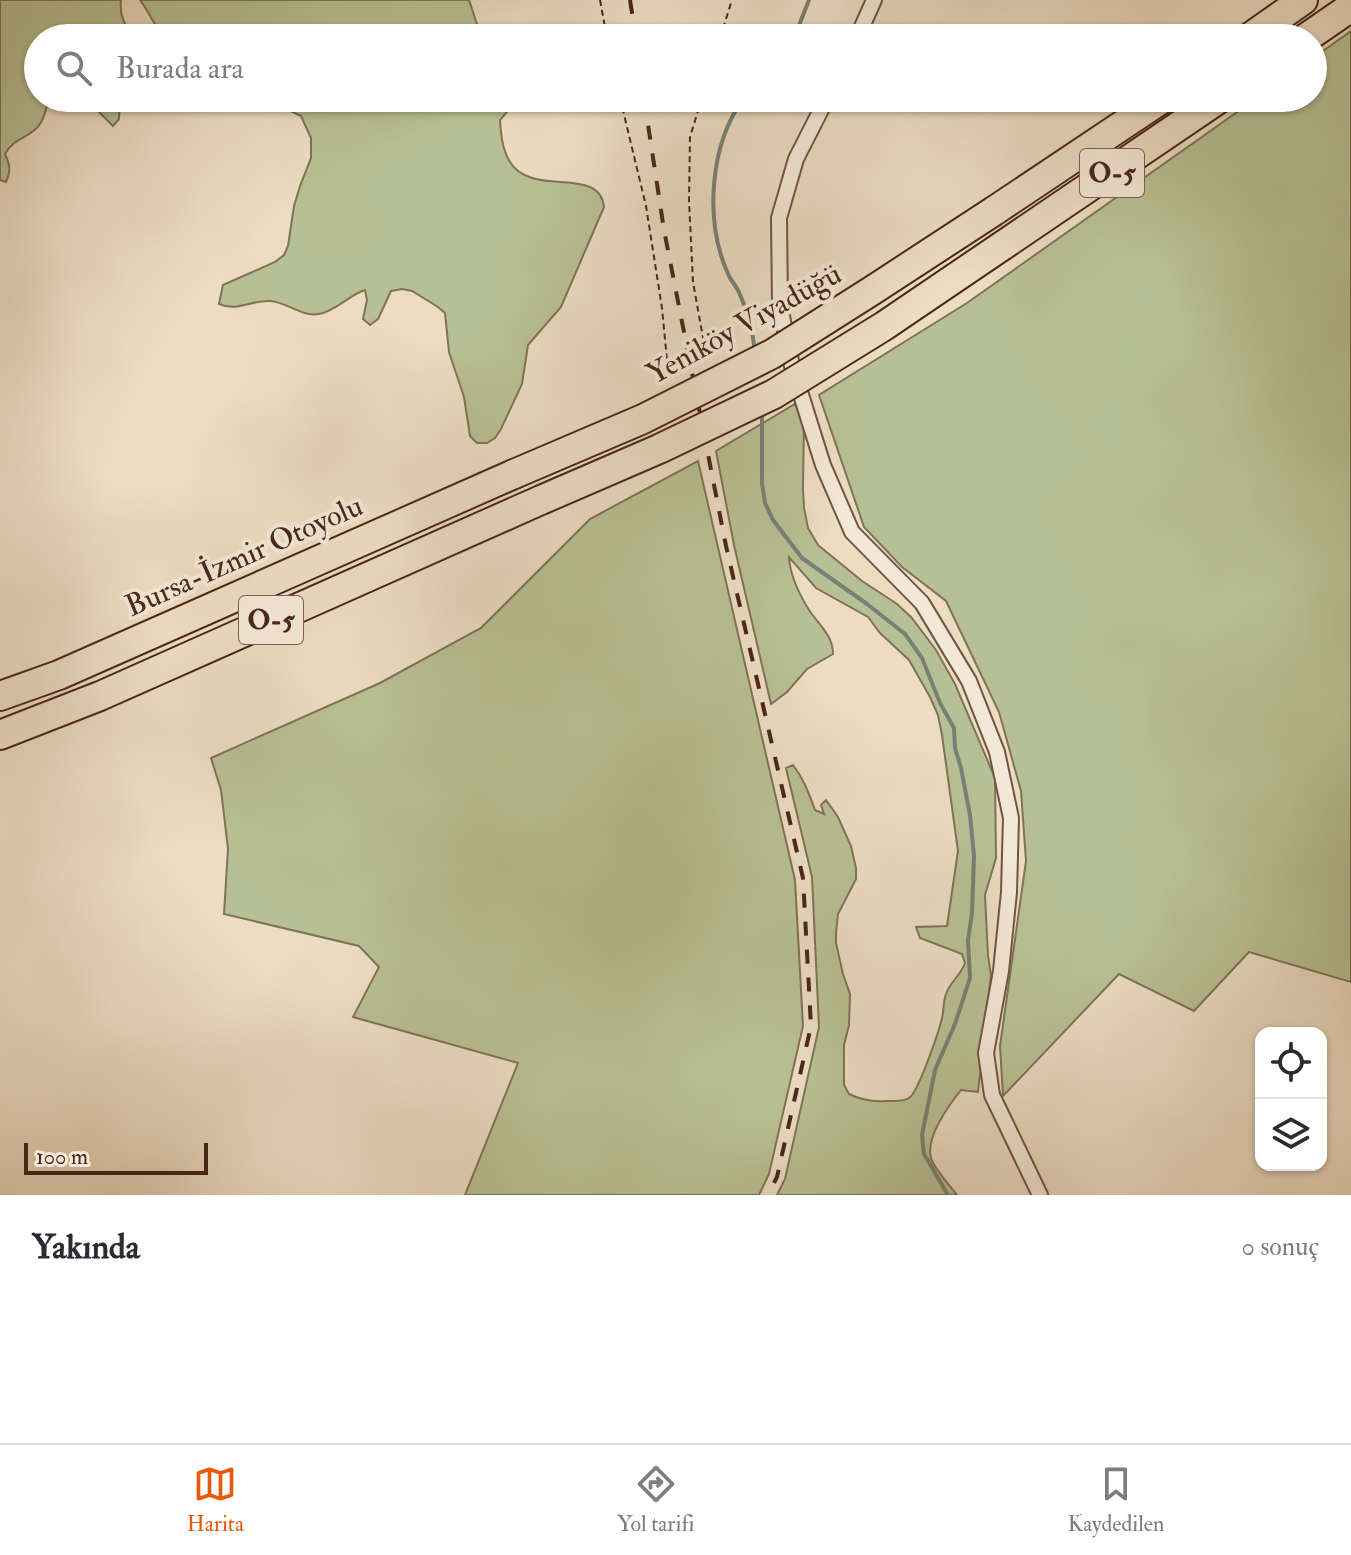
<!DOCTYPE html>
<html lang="tr">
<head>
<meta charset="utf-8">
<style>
	:root { --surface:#fff; --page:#f2f2f3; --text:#2b2b33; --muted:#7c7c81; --line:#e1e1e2; --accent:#ea580c }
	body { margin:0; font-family:"IM FELL Double Pica",serif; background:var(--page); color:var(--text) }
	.controls { position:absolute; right:24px; bottom:24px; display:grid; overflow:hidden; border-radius:16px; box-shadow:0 2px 6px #0004 }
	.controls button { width:72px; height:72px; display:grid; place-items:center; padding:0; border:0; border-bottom:2px solid var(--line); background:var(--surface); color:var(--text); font:40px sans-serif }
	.scale { position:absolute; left:24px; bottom:20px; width:184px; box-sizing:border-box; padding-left:8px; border:4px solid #4a2619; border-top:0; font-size:22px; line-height:28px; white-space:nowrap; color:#4a2619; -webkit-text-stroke:6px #f3e8d7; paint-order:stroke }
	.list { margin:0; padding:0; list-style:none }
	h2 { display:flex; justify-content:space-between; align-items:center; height:104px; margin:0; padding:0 32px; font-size:34px }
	h2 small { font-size:26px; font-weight:400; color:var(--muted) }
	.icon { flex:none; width:44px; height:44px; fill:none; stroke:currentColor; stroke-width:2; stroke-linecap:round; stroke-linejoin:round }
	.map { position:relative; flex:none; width:1351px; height:1195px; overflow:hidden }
	.search { position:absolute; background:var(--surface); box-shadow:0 2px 6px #0004; left:24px; right:24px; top:24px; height:88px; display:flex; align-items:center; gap:20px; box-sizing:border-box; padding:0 28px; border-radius:44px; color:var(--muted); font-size:30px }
	.sheet { height:248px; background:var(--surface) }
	nav { display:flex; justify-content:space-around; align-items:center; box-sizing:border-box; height:112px; border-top:2px solid var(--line); background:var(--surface); font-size:22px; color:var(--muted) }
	nav a { display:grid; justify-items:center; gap:4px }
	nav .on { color:var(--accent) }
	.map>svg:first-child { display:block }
</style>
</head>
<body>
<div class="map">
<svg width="1351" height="1195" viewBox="0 0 1351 1195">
	<rect width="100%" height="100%" fill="#ecdcc2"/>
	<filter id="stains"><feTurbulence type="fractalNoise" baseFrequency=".0025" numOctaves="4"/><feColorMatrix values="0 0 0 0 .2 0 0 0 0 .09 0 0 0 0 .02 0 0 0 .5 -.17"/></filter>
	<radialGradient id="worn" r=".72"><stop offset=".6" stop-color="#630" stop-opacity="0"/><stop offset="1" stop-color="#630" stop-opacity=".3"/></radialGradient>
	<path fill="#b7c094" stroke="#807356" stroke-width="2" d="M0,0h121c-2,16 4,26 14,38h-97v60h11c-2,8 -4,19 -9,26 -9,14 -26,13 -35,30 5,11 6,17 1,28l-6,-2z
		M140,0h329l8,24 13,14h-310c-32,-11 -22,-14 -40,-38z
		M1351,31v951l-102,-30 -55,59 -75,-37 -116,122 -3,-50 26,-185 -5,-70 -22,-79 -53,-111 -44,-34 -38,-40 -45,-132 148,-92 290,-205h56v-40z
		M85,98h35l-1,21 -6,7z
		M264,98h253l-4,7 -13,15c1,14 2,29 10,42 22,36 90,3 94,45l-43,100 -33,38 -6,39 -21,45 -6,9 -8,5h-10l-7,-7 -6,-39 -15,-45 -4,-39 -7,-6 -26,-16 -10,-2 -11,2 -13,28 -8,6 -7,-6 4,-19 -2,-10c-16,5 -29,21 -46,24 -18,3 -32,-12 -49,-13 -19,-1 -33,11 -51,3l4,-19 52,-23 9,-7 4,-9 6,-40 6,-20 11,-28v-20l-10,-22z
		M795,404l9,19 -1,65 1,20 4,20 10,17 44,36 35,23 14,13 13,17 12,16 19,34 40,94 1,80 -11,37 3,61 3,19 -13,117 -17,-2c-12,15 -36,48 -30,68 2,9 20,29 26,37h-180l8,-16 34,-152 -7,-150 -26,-109 7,-3c11,14 16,29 22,45l9,4 -3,-9 5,-5 12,17 13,29 5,22v11l-18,35 -2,19v10l7,31 7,20 -1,31 -5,20v40l5,9c12,6 22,8 36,7 7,0 18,1 24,-3 9,-5 30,-67 33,-80 2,-8 1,-16 4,-24 4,-12 15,-19 19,-31l-3,-9 -42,-16 -4,-11 31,-1 11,-75 -16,-116 -4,-20 -8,-18 -21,-37 -29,-27 -12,-16 -52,-29 -27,-31c1,18 10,37 20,53 10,15 24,25 24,44l-26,15 -20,23 -16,12 -37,-159 -18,-94z
		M698,461l97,419 8,146 -34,148 -10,21h-294l53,-132 -165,-46 26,-50 -20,-21 -135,-32 4,-65 -7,-59 -10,-32 169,-75 101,-55 109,-109z"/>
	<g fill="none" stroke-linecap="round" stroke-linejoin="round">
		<path stroke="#798076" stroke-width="4" d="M794,38l15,-38
			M744,98c-35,47 -40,125 -15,178 3,6 7,10 10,16 8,18 14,41 16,60
			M762,412v71l3,20 8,17 29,38 65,46 38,30 17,24 18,45 14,25 1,20 6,20 9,47 4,41 -2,57 -4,27 2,38 -15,46 -20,46 -13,65 2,19 24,41"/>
		<defs>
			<path id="minor" d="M857,38l17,-38
				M827,98l-31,61 -17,59 1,88 12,60 31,99 29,67 70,71 47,78 28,71 14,66 -2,74 -8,79 -15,82 6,42 48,100"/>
			<path id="motorway" d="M1249,38l54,-38
				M1306,38l45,-31
				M994,211l169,-113
				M1002,246l218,-148
				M0,696l59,-21 455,-201
				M0,735l100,-39 441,-196"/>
		</defs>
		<use href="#minor" stroke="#725443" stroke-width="18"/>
		<use href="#motorway" stroke="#4a2619" stroke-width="32"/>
		<path stroke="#4a2619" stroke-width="2" stroke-dasharray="6 4" stroke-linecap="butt" d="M600,0l7,38
			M720,38l12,-38
			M620,98l26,108 16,102 7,73
			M702,98l-12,39 -1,64 4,81 14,78"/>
		<use href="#minor" stroke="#f3e8d7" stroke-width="14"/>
		<use href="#motorway" stroke="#ecdcc2" stroke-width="28"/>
		<path stroke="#4a2619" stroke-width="4" stroke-dasharray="14 14" stroke-linecap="butt" d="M630,0l6,38
			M644,98l20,132 62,316 77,332 8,148 -34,151 -9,18"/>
		<defs>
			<path id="motorway-bridge" d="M514,474l129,-55 129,-65 101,-64 121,-79
				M541,500l118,-51 115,-55 110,-68 118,-80"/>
		</defs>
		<use href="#motorway-bridge" stroke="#4a2619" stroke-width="32" stroke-linecap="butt"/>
		<use href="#motorway-bridge" stroke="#ecdcc2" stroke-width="28"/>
	</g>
	<g text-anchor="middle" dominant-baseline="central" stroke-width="8" stroke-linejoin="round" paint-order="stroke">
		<g fill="#f3e8d7" stroke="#7d6052" stroke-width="2">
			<rect x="1080" y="149" width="64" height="48" rx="6"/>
			<rect x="239" y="596" width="64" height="48" rx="6"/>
		</g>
		<g font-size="28" font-weight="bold" fill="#4a2619">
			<text x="1112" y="173">O-5</text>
			<text x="271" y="620">O-5</text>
		</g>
		<g font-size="30" fill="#4a2619" stroke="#f3e8d7">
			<text transform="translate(744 324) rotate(-29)">Yeniköy Viyadüğü</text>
			<text transform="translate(244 556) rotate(-24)">Bursa-İzmir Otoyolu</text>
		</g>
	</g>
	<rect width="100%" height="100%" filter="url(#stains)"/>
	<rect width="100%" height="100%" fill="url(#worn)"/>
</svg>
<div class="controls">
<button><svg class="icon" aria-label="locate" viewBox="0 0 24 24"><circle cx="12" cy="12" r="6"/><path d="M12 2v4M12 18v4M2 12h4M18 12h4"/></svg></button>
<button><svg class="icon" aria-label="layers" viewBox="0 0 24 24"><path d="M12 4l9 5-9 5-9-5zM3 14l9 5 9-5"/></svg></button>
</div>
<div class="scale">100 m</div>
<div class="search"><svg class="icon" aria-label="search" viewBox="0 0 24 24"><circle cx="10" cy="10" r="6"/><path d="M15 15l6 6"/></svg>Burada ara</div>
</div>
<section class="sheet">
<h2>Yakında<small>0 sonuç</small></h2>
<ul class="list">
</ul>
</section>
<nav>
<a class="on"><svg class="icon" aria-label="map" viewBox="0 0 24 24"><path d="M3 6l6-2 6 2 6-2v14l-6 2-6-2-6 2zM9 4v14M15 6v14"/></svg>Harita</a>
<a><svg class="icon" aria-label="directions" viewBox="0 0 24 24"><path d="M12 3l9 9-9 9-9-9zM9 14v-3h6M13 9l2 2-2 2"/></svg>Yol tarifi</a>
<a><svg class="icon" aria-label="saved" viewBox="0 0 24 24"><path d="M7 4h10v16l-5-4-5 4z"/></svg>Kaydedilen</a>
</nav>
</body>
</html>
